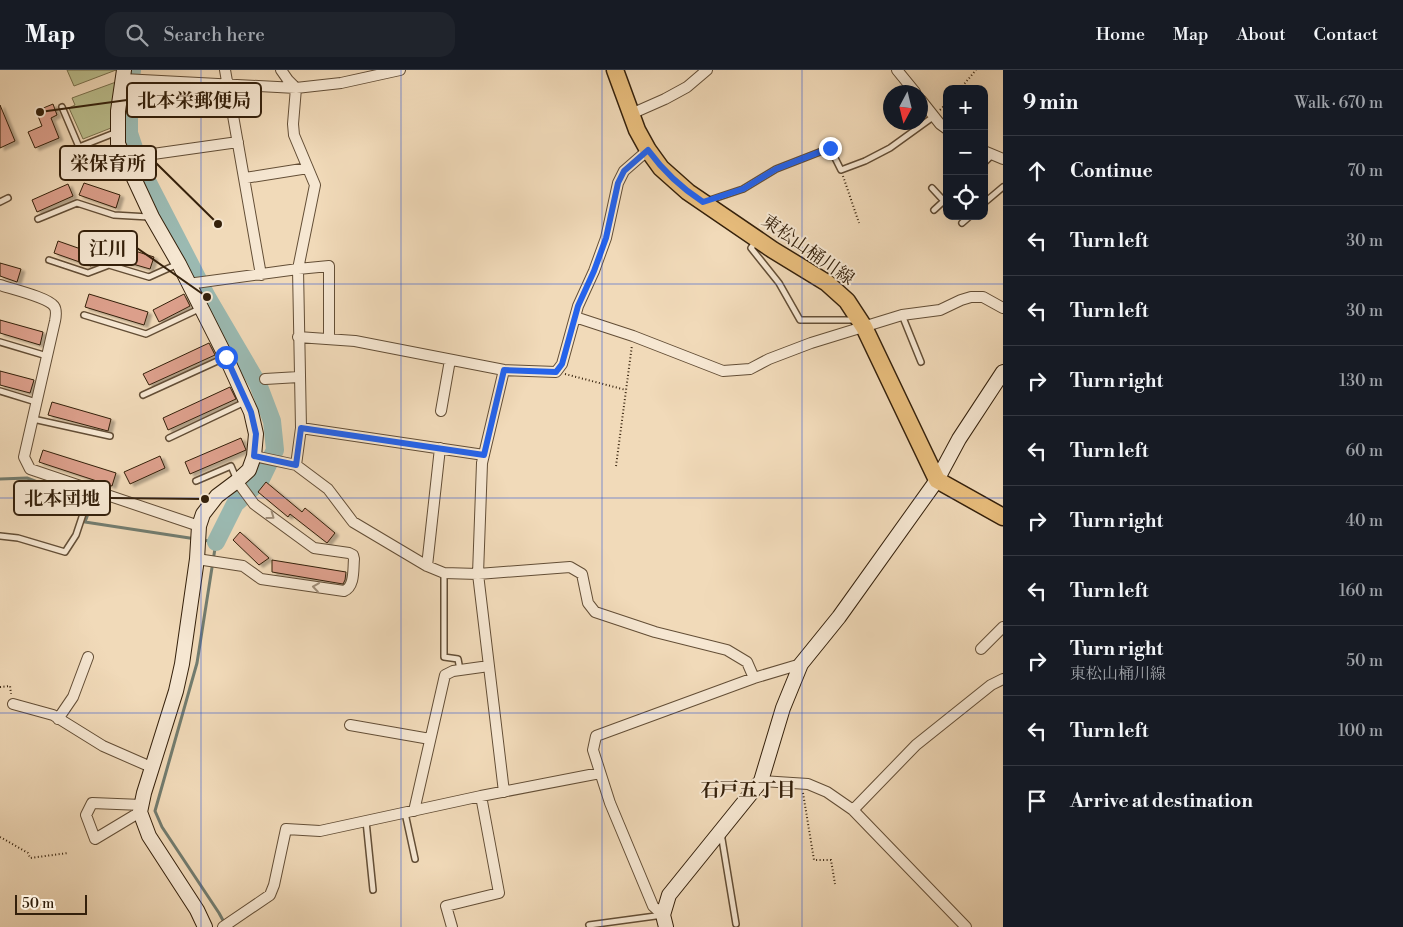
<!DOCTYPE html>
<html lang="en">
<head>
<meta charset="utf-8">
<style>
	:root { --surface:#171b24; --page:#20242c; --text:#f1f3f6; --muted:#9ea1a6; --line:#363941 }
	body { margin:0; font-family:"Libre Bodoni","Noto Serif JP",serif; background:var(--page); color:var(--text) }
	.controls { position:absolute; right:15px; top:15px; display:grid; overflow:hidden; border-radius:10px; box-shadow:0 5px 20px #0002 }
	.controls button { width:45px; height:45px; display:grid; place-items:center; padding:0; border:0; border-bottom:1px solid var(--line); background:var(--surface); color:var(--text); font:25px sans-serif }
	.compass { position:absolute; left:883px; top:15px; width:45px; height:45px; border-radius:50%; background:var(--surface); box-shadow:0 5px 20px #0002; rotate:187deg }
	.scale { position:absolute; left:15px; bottom:12px; width:72px; box-sizing:border-box; padding-left:5px; border:2px solid #34200b; border-top:0; font-size:14px; line-height:18px; white-space:nowrap; color:#34200b; -webkit-text-stroke:4px #f6e7d2; paint-order:stroke }
	.stop { position:absolute; width:15px; height:15px; margin:-11px; border:4px solid #2563eb; border-radius:50%; background:#fff }
	.stop.end { background:#2563eb; border-color:#fff; box-shadow:0 1px 5px #0008 }
	.list { margin:0; padding:0; list-style:none }
	h2 { display:flex; justify-content:space-between; align-items:center; height:65px; margin:0; padding:0 20px; font-size:21px }
	h2 small { font-size:16px; font-weight:400; color:var(--muted) }
	.list li { display:grid; grid-template-columns:32px 1fr auto; gap:15px; align-items:center; box-sizing:border-box; height:70px; padding:0 20px; border-top:1px solid var(--line) }
	.list b { display:block; font-size:19px; white-space:nowrap }
	.list p { margin:0; font-size:16px; white-space:nowrap; color:var(--muted) }
	.list em { font-size:16px; font-style:normal; color:var(--muted) }
	.icon { flex:none; width:28px; height:28px; fill:none; stroke:currentColor; stroke-width:2; stroke-linecap:round; stroke-linejoin:round }
	.map { position:relative; flex:none; width:1003px; height:857px; overflow:hidden }
	header { display:flex; align-items:center; gap:30px; box-sizing:border-box; height:70px; padding:0 25px; background:var(--surface); border-bottom:1px solid var(--line) }
	header strong { font-size:24px }
	nav { display:flex; gap:28px; margin-inline-start:auto; font-size:18px }
	.search { width:350px; height:45px; background:var(--page); display:flex; align-items:center; gap:12px; box-sizing:border-box; padding:0 18px; border-radius:15px; color:var(--muted); font-size:19px }
	main { display:flex }
	aside { flex:1; background:var(--surface) }
	.map>svg:first-child { display:block }
</style>
</head>
<body>
<header>
<strong>Map</strong>
<div class="search"><svg class="icon" aria-label="search" viewBox="0 0 24 24"><circle cx="10" cy="10" r="6"/><path d="M15 15l6 6"/></svg>Search here</div>
<nav><a>Home</a><a>Map</a><a>About</a><a>Contact</a></nav>
</header>
<main>
<div class="map">
<svg width="1003" height="857" viewBox="0 0 1003 857">
	<defs>
		<filter id="shadow"><feDropShadow dx="4" dy="2.5" stdDeviation="1" flood-color="#0004"/></filter>
	</defs>
	<rect width="100%" height="100%" fill="#f1dab9"/>
	<filter id="stains"><feTurbulence type="fractalNoise" baseFrequency=".004" numOctaves="4"/><feColorMatrix values="0 0 0 0 .2 0 0 0 0 .09 0 0 0 0 .02 0 0 0 .5 -.17"/></filter>
	<radialGradient id="worn" r=".72"><stop offset=".6" stop-color="#630" stop-opacity="0"/><stop offset="1" stop-color="#630" stop-opacity=".3"/></radialGradient>
	<path fill="#bbbf8e" stroke="#78704c" d="M67,0h49l-42,16z
		M116,12l-5,46 -28,11 -14,-31 6,-3 -3,-7z"/>
	<g fill="none" stroke-linecap="round" stroke-linejoin="round">
		<path stroke="#727c6f" stroke-width="3" d="M0,409l27,-1 65,25 -7,19 111,17
			M202,470l14,2 -19,121 -42,148 7,16 57,86 6,11"/>
		<path stroke="#9bbab2" stroke-width="18" d="M132,0l-3,23v40l12,36 66,128 51,87 14,37 3,29 -15,31 -25,23 -19,38"/>
	</g>
	<path fill="#dc9f8b" stroke="#34200b" filter="url(#shadow)" d="M53,34l4,11 -6,3 8,20 -24,10 -7,-16 14,-6 -6,-15z
		M0,35l15,36 -15,7z
		M84,113l36,12 -4,13 -37,-13z
		M68,114l5,12 -36,16 -5,-12z
		M58,171l37,13 -4,12 -37,-13z
		M116,175l38,12 -4,12 -38,-11z
		M0,193l21,6 -4,13 -17,-6z
		M89,224l59,18 -4,13 -59,-18z
		M184,224l6,12 -31,16 -6,-12z
		M0,250l43,12 -3,13 -40,-12z
		M209,273l6,12 -66,30 -6,-11z
		M0,301l34,9 -4,13 -30,-8z
		M230,317l6,12 -68,31 -5,-12z
		M52,332l59,17 -3,12 -60,-16z
		M241,368l5,12 -56,24 -5,-12z
		M43,380l73,23 -4,13 -73,-24z
		M160,386l5,12 -35,16 -6,-12z
		M266,412l36,30 3,-4 30,25 -8,10 -37,-29 -2,3 -30,-25z
		M240,462l29,26 -10,7 -26,-25z
		M272,490l74,12 -1,8 -2,4 -71,-12z"/>
	<g fill="none" stroke-linecap="round" stroke-linejoin="round">
		<defs>
			<path id="lane" d="M62,37l17,40 38,-15
				M984,93l9,-9
				M932,118l12,13
				M707,131l36,-12 33,-20 54,-21 11,22 24,-9 25,-13 43,-31
				M0,132l8,-4
				M984,133l19,-16
				M934,140l13,-12
				M38,149l39,-16 37,12 35,2
				M962,153l8,-7
				M756,171l-5,7 28,35 21,37h56
				M49,190l39,13 21,-8 40,12 29,-13
				M84,245l62,19 53,-25
				M902,245l19,47
				M0,272l47,14
				M0,321l36,11
				M143,325l81,-37
				M33,349l77,17
				M169,368l76,-36
				M196,411l35,-15 6,14
				M0,466l18,2 47,14 11,-17 15,-45
				M444,503v84l14,2 2,11
				M405,743l10,46
				M366,751l7,69
				M721,763l15,91
				M590,857l-1,-2 74,-10"/>
			<path id="street" d="M225,0l36,205
				M281,0l7,10 8,8
				M897,0l18,22
				M123,9l173,9 45,-5 59,-13
				M921,30l19,24 7,5
				M631,44l34,-15 22,-12 20,-17
				M984,81l19,8
				M125,91l21,-6 92,-13
				M245,108l63,-10
				M188,214l110,-15 31,-3v73
				M0,215c11,4 47,12 54,21 3,4 2,10 1,15l-31,136 6,12 169,57
				M575,247l58,19 90,35 27,-2 19,-10 42,-16 91,-28 38,-5 21,-10 10,-3h12l20,11
				M298,267l57,4 149,29 52,2 6,-8 16,-58 16,-35 12,-33 12,-55 6,-12 24,-21
				M265,309l34,-2
				M441,341l9,-51
				M301,358l183,27
				M254,386l42,9 32,24 25,33 74,44 17,7 34,1 92,-7 12,7 6,29 7,9 60,20 72,18 20,12 7,16
				M296,395l5,-37 -3,-159 17,-84 -21,-50 -1,-11 3,-36
				M197,489l46,7 18,13 83,12c11,-4 9,-22 10,-32l-1,-4 -4,-2 -35,-5 -60,-44 -17,-23
				M427,496l13,-118
				M981,579l22,-22
				M13,634l40,11 50,31 48,21
				M58,649l15,-22 15,-40
				M350,655l80,14
				M761,711l47,3 19,8 26,18 113,117
				M504,722l-26,-218 4,-111 22,-93
				M853,740l63,-65 75,-60 12,-6
				M414,741l31,-136 8,-4 36,-5
				M140,742l-45,27 -9,-24 6,-12 50,2
				M663,845l-10,-9 -43,-103 -17,-53 3,-14 158,-58 47,-14
				M223,857l47,-32 4,-10 12,-56 34,2 161,-35 119,-23
				M452,857l-6,-21 53,-13 -18,-97"/>
			<path id="secondary" d="M124,0l-6,41v33l34,73 27,47 47,93 25,55 5,22 -2,22 -5,14 -12,11 -20,15 -14,18 -4,12 -2,33 -15,105 -6,27 -32,102 -4,19 9,24 48,74 8,17
				M666,857l-3,-12 6,-20 92,-114 22,-73 18,-44 38,-47 98,-137 22,-41 44,-67"/>
			<path id="primary" d="M615,0l22,60 11,20 13,18 27,24 85,58 54,33 20,18 17,26 73,153 66,37"/>
		</defs>
		<use href="#lane" stroke="#634e36" stroke-width="8"/>
		<use href="#street" stroke="#634e36" stroke-width="12"/>
		<use href="#secondary" stroke="#34200b" stroke-width="16"/>
		<use href="#primary" stroke="#34200b" stroke-width="19"/>
		<path stroke="#34200b" stroke-width="2" stroke-dasharray="1 2.5" stroke-linecap="butt" d="M960,19l16,-19
			M940,40l7,-7
			M843,106l16,47
			M565,304l61,16
			M616,396l16,-121
			M0,617l10,-1 1,8
			M803,723l11,67h17l4,24
			M0,767l28,16 2,5 38,-5"/>
		<use href="#lane" stroke="#f6e7d2" stroke-width="5"/>
		<use href="#street" stroke="#f6e7d2" stroke-width="10"/>
		<use href="#secondary" stroke="#f6e7d2" stroke-width="14"/>
		<use href="#primary" stroke="#e8bd7c" stroke-width="16"/>
	</g>
	<defs><path id="oneway-chevron" d="M-2-3.5L2.5 0L-2 3.5" fill="none" stroke-width="1.6" stroke-linecap="round" stroke-linejoin="round" transform="scale(1.25)"/></defs>
	<g stroke="#9f8d78">
		<use href="#oneway-chevron" transform="translate(271 446) rotate(36)"/>
		<use href="#oneway-chevron" transform="translate(316 517) rotate(-172)"/>
	</g>
	<g fill="none" stroke-linecap="round" stroke-linejoin="round">
		<path stroke="#2563eb" stroke-width="6" d="M226,287l25,55 5,22 -2,22 42,9 5,-37 183,27 20,-85 52,2 6,-8 16,-58 16,-35 12,-33 12,-55 6,-12 24,-21c16,22 32,37 55,52l40,-13 33,-20 54,-21"/>
	</g>
	<path fill="none" stroke="#1d4ed8" stroke-width="1" stroke-opacity="0.55" d="M201,0v857M401,0v857M602,0v857M802,0v857M0,214h1003M0,428h1003M0,643h1003"/>
	<g text-anchor="middle" dominant-baseline="central" stroke-width="4" stroke-linejoin="round" paint-order="stroke">
		<g font-size="18" fill="#34200b" stroke="#f6e7d2">
			<text transform="translate(808 180) rotate(35)">東松山桶川線</text>
		</g>
		<g font-size="19" font-weight="bold" fill="#34200b" stroke="#f6e7d2">
			<text x="748" y="720">石戸五丁目</text>
		</g>
	</g>
	<path fill="none" stroke="#34200b" stroke-width="2" d="M40 42L127 30M218 154L156 93M207 227L137 178M205 429L110 428"/>
	<g fill="#34200b" stroke="#f6e7d2" stroke-width="2">
		<circle cx="40" cy="42" r="5"/>
		<circle cx="218" cy="154" r="5"/>
		<circle cx="207" cy="227" r="5"/>
		<circle cx="205" cy="429" r="5"/>
	</g>
	<g fill="#f6e7d2" stroke="#34200b" stroke-width="2">
		<rect x="127" y="13" width="134" height="34" rx="5"/>
		<rect x="60" y="76" width="96" height="34" rx="5"/>
		<rect x="79" y="161" width="58" height="34" rx="5"/>
		<rect x="14" y="411" width="96" height="34" rx="5"/>
	</g>
	<g font-size="19" text-anchor="middle" font-weight="bold" fill="#34200b">
		<text x="194" y="37">北本栄郵便局</text>
		<text x="108" y="100">栄保育所</text>
		<text x="108" y="185">江川</text>
		<text x="62" y="435">北本団地</text>
	</g>
	<rect width="100%" height="100%" filter="url(#stains)"/>
	<rect width="100%" height="100%" fill="url(#worn)"/>
</svg>
<div class="controls">
<button>+</button>
<button>−</button>
<button><svg class="icon" aria-label="locate" viewBox="0 0 24 24"><circle cx="12" cy="12" r="6"/><path d="M12 2v4M12 18v4M2 12h4M18 12h4"/></svg></button>
</div>
<svg class="compass" viewBox="-18 -18 36 36"><path d="M0-13l5 13h-10z" fill="#e53935"/><path d="M0 13l5-13h-10z" fill="#9ea1a6"/></svg>
<div class="scale">50 m</div>
<div class="stop" style="left:226px;top:287px"></div>
<div class="stop end" style="left:830px;top:78px"></div>
</div>
<aside>
<h2>9 min<small>Walk · 670 m</small></h2>
<ul class="list">
<li><svg class="icon" aria-label="ahead" viewBox="0 0 24 24"><path d="M12 20V5M6 11l6-6 6 6"/></svg><div><b>Continue</b></div><em>70 m</em></li>
<li><svg class="icon" aria-label="left" viewBox="0 0 24 24"><path d="M17 20v-9H6M10 6l-5 5 5 5"/></svg><div><b>Turn left</b></div><em>30 m</em></li>
<li><svg class="icon" aria-label="left" viewBox="0 0 24 24"><path d="M17 20v-9H6M10 6l-5 5 5 5"/></svg><div><b>Turn left</b></div><em>30 m</em></li>
<li><svg class="icon" aria-label="right" viewBox="0 0 24 24"><path d="M7 20v-9h11M14 6l5 5-5 5"/></svg><div><b>Turn right</b></div><em>130 m</em></li>
<li><svg class="icon" aria-label="left" viewBox="0 0 24 24"><path d="M17 20v-9H6M10 6l-5 5 5 5"/></svg><div><b>Turn left</b></div><em>60 m</em></li>
<li><svg class="icon" aria-label="right" viewBox="0 0 24 24"><path d="M7 20v-9h11M14 6l5 5-5 5"/></svg><div><b>Turn right</b></div><em>40 m</em></li>
<li><svg class="icon" aria-label="left" viewBox="0 0 24 24"><path d="M17 20v-9H6M10 6l-5 5 5 5"/></svg><div><b>Turn left</b></div><em>160 m</em></li>
<li><svg class="icon" aria-label="right" viewBox="0 0 24 24"><path d="M7 20v-9h11M14 6l5 5-5 5"/></svg><div><b>Turn right</b><p>東松山桶川線</p></div><em>50 m</em></li>
<li><svg class="icon" aria-label="left" viewBox="0 0 24 24"><path d="M17 20v-9H6M10 6l-5 5 5 5"/></svg><div><b>Turn left</b></div><em>100 m</em></li>
<li><svg class="icon" aria-label="arrive" viewBox="0 0 24 24"><path d="M6 21V4h12l-3 4 3 4H6"/></svg><div><b>Arrive at destination</b></div></li>
</ul>
</aside>
</main>
</body>
</html>
